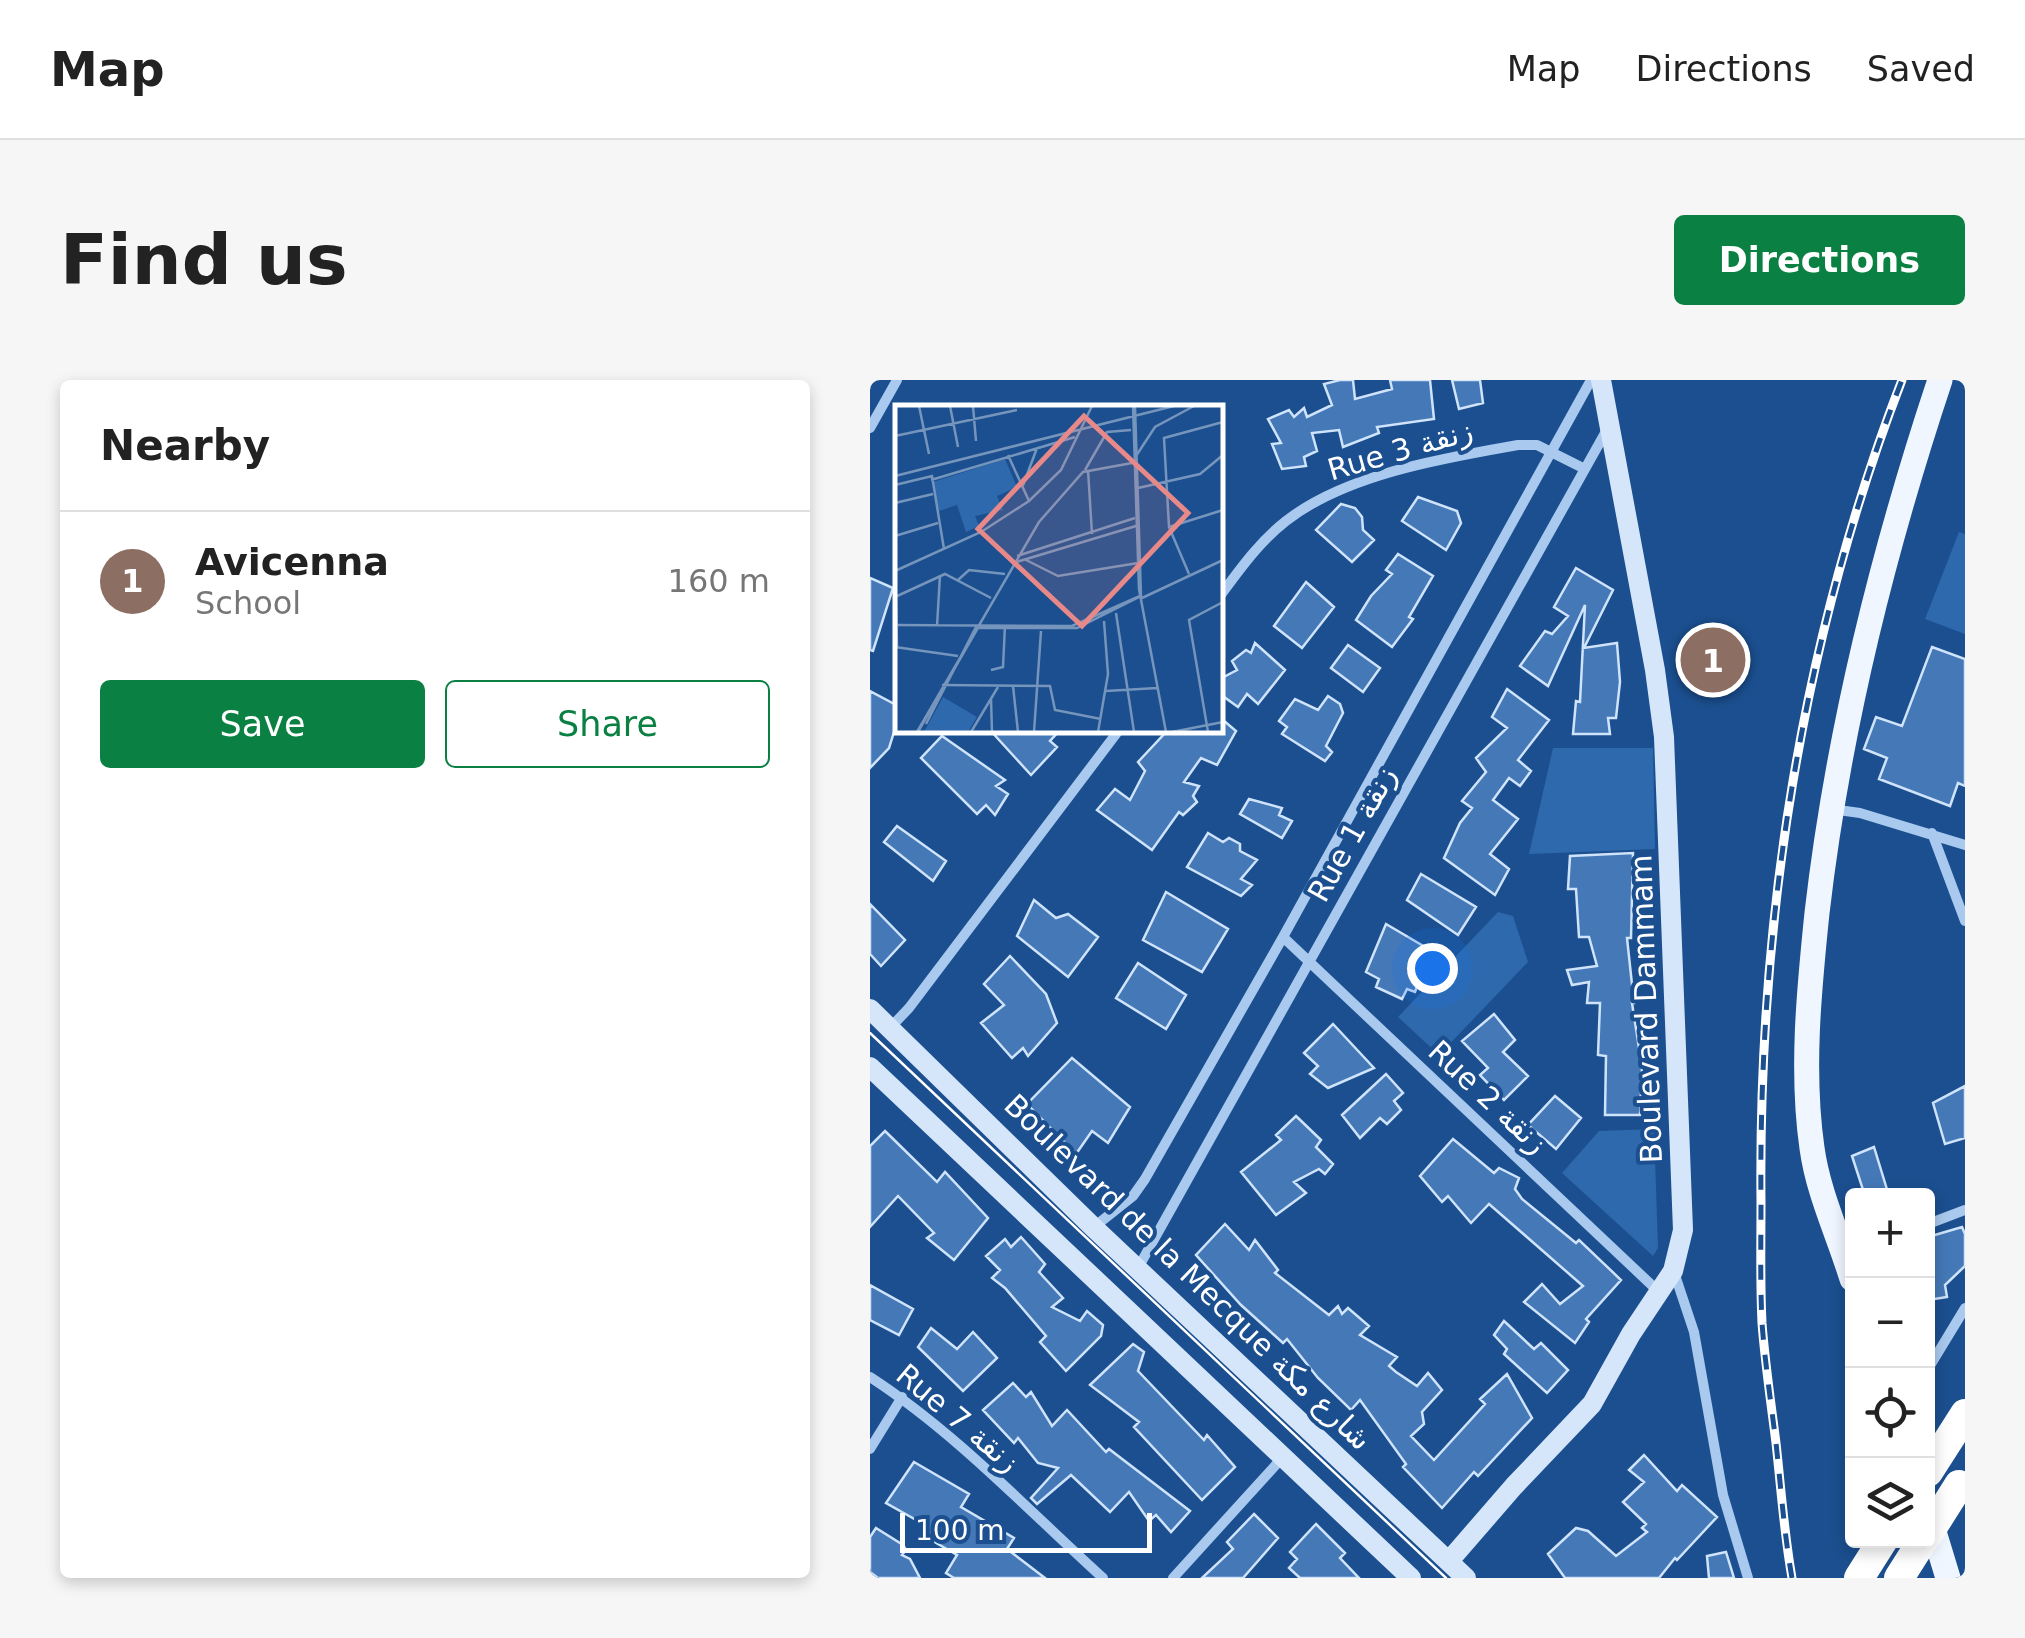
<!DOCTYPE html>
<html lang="en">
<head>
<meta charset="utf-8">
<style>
	:root { --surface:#fff; --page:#f6f6f6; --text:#222; --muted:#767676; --line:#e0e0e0; --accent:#0b8043 }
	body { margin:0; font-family:"DejaVu Sans","Noto Sans Arabic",sans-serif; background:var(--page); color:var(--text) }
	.controls { position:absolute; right:30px; bottom:30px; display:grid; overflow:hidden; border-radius:10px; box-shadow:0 5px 15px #0003 }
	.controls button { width:90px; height:90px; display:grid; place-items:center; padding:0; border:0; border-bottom:2px solid var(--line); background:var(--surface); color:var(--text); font:50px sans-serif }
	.scale { position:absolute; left:30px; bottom:25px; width:252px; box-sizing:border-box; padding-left:10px; border:5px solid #fff; border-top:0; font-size:28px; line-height:35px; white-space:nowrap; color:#fff; -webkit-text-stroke:8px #1b4f8f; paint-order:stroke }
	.you { position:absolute; left:562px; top:588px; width:35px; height:35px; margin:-25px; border:8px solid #fff; border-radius:50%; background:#1a73e8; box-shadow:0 0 0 15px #1a73e833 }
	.badge { display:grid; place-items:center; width:65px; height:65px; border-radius:50%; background:var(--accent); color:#fff; font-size:32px; font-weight:700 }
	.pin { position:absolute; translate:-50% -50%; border:5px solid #fff; box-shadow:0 2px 10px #0006 }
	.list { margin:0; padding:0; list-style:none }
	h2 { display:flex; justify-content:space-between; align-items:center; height:130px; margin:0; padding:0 40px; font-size:42px }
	h2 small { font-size:32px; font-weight:400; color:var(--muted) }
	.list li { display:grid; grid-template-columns:65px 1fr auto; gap:30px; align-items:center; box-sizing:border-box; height:140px; padding:0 40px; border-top:2px solid var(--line) }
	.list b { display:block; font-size:38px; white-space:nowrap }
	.list p { margin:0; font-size:32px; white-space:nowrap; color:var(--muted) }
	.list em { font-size:32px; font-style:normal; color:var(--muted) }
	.actions { display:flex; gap:20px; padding:30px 40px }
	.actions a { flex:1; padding:22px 0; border:2px solid var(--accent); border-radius:10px; text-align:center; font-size:35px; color:var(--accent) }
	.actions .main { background:var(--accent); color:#fff }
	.icon { flex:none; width:55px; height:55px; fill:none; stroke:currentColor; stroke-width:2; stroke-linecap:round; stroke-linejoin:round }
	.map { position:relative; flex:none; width:1095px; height:1198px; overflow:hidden; border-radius:10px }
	header { display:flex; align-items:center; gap:60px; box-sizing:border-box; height:140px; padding:0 50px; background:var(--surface); border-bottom:2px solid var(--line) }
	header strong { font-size:48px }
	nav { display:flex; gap:55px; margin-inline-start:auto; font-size:35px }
	.intro { display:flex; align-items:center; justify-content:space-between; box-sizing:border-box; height:240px; padding:0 60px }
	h1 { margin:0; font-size:70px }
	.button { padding:25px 45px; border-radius:10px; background:var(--accent); color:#fff; font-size:35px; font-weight:700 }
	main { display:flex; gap:60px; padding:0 60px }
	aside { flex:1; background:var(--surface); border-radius:10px; box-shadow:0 5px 15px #0003 }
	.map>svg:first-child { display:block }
</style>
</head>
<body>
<header>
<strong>Map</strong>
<nav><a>Map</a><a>Directions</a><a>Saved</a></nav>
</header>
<div class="intro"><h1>Find us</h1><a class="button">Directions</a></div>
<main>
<aside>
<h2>Nearby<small></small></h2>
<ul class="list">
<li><span class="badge" style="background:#8d6e63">1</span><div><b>Avicenna</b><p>School</p></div><em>160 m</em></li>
</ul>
<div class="actions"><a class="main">Save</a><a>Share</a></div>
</aside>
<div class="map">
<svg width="1095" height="1198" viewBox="0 0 1095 1198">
	<rect width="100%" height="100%" fill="#1b4f8f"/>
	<path fill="#2e69ad" d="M1089,152l6,2v100l-40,-15z
		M683,368h100l2,101 -126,5z
		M628,532l15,4 15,46 -89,93 -41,-38z
		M784,749l4,119 -5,8 -91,-83 37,-42z"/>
	<path fill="#4478b7" stroke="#cfe3fa" stroke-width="2.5" d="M470,0h13l2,19 37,-10 -2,-9h40l4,39 -57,8 2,6 -36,14 -4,-17 -27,3 5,18 -13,6 2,9 -24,3 -10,-25 9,-1 -13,-24 21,-9 5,7 10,-9 3,9 25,-12 -8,-21z
		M582,0h28l3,23 -24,6z
		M548,117l39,14 4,12 -15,27 -44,-29z
		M471,124l14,4 7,9 1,13 11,10 -22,22 -36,-32z
		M528,174l35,22 -24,41 4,2 -21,28 -36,-27 15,-24 21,-22 -6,-4z
		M706,188l37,22 -29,58 33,-5 3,39 -4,36h-8l2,16h-37l3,-33 4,1 5,-97 -37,81 -28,-20 25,-35 7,3 16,-18 -14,-9z
		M0,198l23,10 -20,63 -3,-1z
		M436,202l28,25 -32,41 -28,-22z
		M385,263l30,27 -27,34 -11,-10 -9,13 -18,-13v-15l17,-9 -5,-9 14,-11 5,3z
		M478,265l32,23 -17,24 -32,-24z
		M1062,267l33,12v127l-7,-3 -8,23 -71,-27 8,-21 -23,-9 12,-32 26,9z
		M637,309l42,31 -31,40 13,11 -11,15 -11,-8 -16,22 25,19 -28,35 19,15 -14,26 -51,-37 16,-35 12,-15 -10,-7 24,-29 -10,-14 31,-30 -15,-11z
		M0,311l28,15v13l-9,29 -19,20z
		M458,316l12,8 3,9 -17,33 6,6 -7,9 -43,-27 5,-7 -8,-6 16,-22 23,11z
		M353,340l13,11 -19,34 -16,-7 -17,24 15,4 -6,10 4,6 -14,13 -4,-3 -27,38 -55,-40 18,-21 15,11 15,-29 -7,-9 30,-32h52z
		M120,350h70l-10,11 7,6 -26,28z
		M72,356l63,44 -9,6 12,8 -13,21 -9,-10 -9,9 -56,-56z
		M379,419l33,9 -3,7 13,6 -10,17 -42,-24z
		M27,446l49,35 -13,20 -49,-39z
		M338,453l15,9 6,-4 11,6v7l17,9 -16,19 11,6 -11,11 -54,-29z
		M763,473l-2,85h-4l7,65h-2l10,64 -2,48h-35l1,-59 -8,-1 2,-52h-13l2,-21 -17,3 -5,-15 30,-4 -8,-29h-10l-3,-48h-8l2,-33z
		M551,494l55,33 -18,28 -51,-35z
		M296,512l62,37 -26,43 -59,-32z
		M164,520l22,18 12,-4 30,23 -30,40 -51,-41z
		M0,524l35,36 -24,26 -11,-12z
		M516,544l56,33 -10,20 -10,-4 -7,19 -8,-3 -5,10 -26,-12 3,-8 -13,-7z
		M140,576l36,38 11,29 -29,33 -5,-8 -11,10 -31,-35 23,-18 -20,-21z
		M268,583l48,32 -20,34 -50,-31z
		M624,634l21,26 -12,12 25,24 -24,24 -24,-25 8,-7 -26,-27z
		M463,644l41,44 -46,20 -18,-14 8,-8 -14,-13z
		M202,678l58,49 -22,36 -16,-12 -16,23 -49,-50z
		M516,694l17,19 -9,8 7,9 -14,14 -7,-6 -20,20 -18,-23z
		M1095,706v52l-20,6 -12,-41z
		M685,716l26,22 -25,31 -28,-24z
		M426,736l25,24 -5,7 17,17 -8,10 -6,-5 -25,13 12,11 -30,22 -35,-43 40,-32 -5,-5z
		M15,751l52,51 8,-10 43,46 -34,42 -27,-22 7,-5 -36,-37 -28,31v-81z
		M583,759l41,34 5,-5 20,10 -4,11 7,10 54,44 3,-3 42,40 -35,39 3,3 -14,21 -51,-41 18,-18 18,20 23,-18 -94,-82 -18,19 -23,-27 -6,6 -22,-26z
		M1004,767l15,49h-24l-13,-40z
		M355,844l24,26 6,-10 23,30 -3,3 54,42 9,-9 4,8 6,-6 21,18 -9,9 37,22 -8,9 7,6 21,14 11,-13 14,17 -20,22 2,12 -13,12 23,24 51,-56 -5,-5 27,-25 25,44 -54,58 -4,-4 -32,36 -39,-41 3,-3 -46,-64 -9,10 -33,-32 -31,-39 -4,4 -42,-38 -45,-50z
		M1092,847l3,7v32l-20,19 2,12 -19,3v-63z
		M151,857l24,27 -6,8 24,26 -11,9 28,14 7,-10 16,14 -2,11 -35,35 -26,-29 6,-6 -41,-48 -13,-10 8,-8 -14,-14 19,-17 6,8z
		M0,905l43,24 -14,26 -29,-15z
		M634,941l30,28 7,-6 27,27 -21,23 -43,-39 3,-5 -13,-14z
		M61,948l26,21 16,-17 24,26 -34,33 -45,-44z
		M263,964l11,8 -6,19 66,69 3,-5 28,32 -33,33 -68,-73 5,-5 -49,-37z
		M143,1003l13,14 5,-5 21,34 15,-16 39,42 3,-3 81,62 -19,21 -15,-17 -7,6 -20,-29 -19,20 -39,-37 -34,29 -6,-6 27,-30 -20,-5 -20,-25 -4,5 -31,-33z
		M774,1075l33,36 5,-6 35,32 -40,43 -2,-2 -16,20h-94l-17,-24 28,-26 12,3 28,25 31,-24 -5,-4 4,-4 -23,-22 21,-20 -15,-12z
		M44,1082l55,32 -8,13 53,31 -7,11 38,29h-91l-8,-5 11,-18 -33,-19 3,-10 -41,-23z
		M384,1134l24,24 -35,40h-41l31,-29 -6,-7z
		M446,1144l29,29 -5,5 19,20h-59l-11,-10 8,-9 -7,-7z
		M6,1148l27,17 3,5 -4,5 8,4 10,19h-42l-8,-6v-35z
		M856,1172l8,26h-25l-2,-22z"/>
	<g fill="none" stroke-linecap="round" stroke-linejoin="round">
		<path stroke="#a9c9ee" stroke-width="10" d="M0,48l27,-48
			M350,216c20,-27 39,-54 66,-75 60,-47 158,-63 232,-76h19l48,24
			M961,429l29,4 105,32
			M1062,453l33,88
			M413,557l376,355
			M19,649l20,-21 210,-278
			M1058,844l37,-14
			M224,847l39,-31 12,-17 138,-242 308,-557
			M268,888l471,-842
			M804,892l20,60 29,163 25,83
			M1058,989l37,-61
			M0,997c85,55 158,133 233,201
			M0,1069l32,-52
			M303,1198l110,-121"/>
		<path stroke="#d6e6fa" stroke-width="20" d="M0,629l223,218 373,351
			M0,687l541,511
			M579,1181l65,-75 78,-82 39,-70 42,-63 10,-41 -19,-493 -9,-67 -54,-290"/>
		<path stroke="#f0f6ff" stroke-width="25" d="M982,899c-13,-43 -34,-86 -40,-131 -11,-76 -3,-158 5,-235 21,-182 65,-359 123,-533
			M1058,1132l20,66"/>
		<path stroke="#fff" stroke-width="30" d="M1058,1092l37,-58
			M989,1198l24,-38
			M1029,1198l24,-38"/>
		<path stroke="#fff" stroke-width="2.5" d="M0,4l3,-4
			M0,653l576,545"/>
		<defs>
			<path id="rail" d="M922,1198c-8,-45 -11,-90 -16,-135 -5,-40 -11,-80 -14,-120 -2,-40 -1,-81 -1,-121 -3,-278 40,-562 141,-822"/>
		</defs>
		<use href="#rail" stroke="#fff" stroke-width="9"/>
		<use href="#rail" stroke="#1b4f8f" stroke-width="5" stroke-dasharray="15" stroke-linecap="butt"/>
		<path stroke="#fff" stroke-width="30" d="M1058,1154l31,-49"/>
	</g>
	<g text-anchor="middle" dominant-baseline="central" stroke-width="8" stroke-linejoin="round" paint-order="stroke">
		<g font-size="30" fill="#fff" stroke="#1b4f8f">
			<text transform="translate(530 70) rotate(-16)">Rue 3 زنقة</text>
			<text transform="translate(482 454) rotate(-61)">Rue 1 زنقة</text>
			<text transform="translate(776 629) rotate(-92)">Boulevard Dammam</text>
			<text transform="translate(618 717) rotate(43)">Rue 2 زنقة</text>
			<text transform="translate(318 892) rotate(44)">Boulevard de la Mecque شارع مكة</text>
			<text transform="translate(88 1038) rotate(40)">Rue 7 زنقة</text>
		</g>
	</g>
	<g transform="translate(25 25)">
		<rect width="328" height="328" fill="#1b4f8f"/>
		<path d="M110,54l12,28 -20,9 6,14 -28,6 4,10 -13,6 -9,-27 -18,6 -6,-29z" fill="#2e69ad"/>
		<path d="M48,292l34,20 -9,15h-44z" fill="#2e69ad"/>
		<path fill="none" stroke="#7695bc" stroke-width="2.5" d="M24,1l10,48M55,1l8,41M78,1l3,35M238,1l6,183 27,143M0,31l122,-26M113,50l21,46M241,51l19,-29 39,-21M190,65l22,-38 24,-2M193,65l4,64M0,71l279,-70M36,75l144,-43M0,80l37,-9 12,73M127,83l15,-40M243,83l62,-14 23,-19M0,98l38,-9M274,122l54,-17M0,131l43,-13M122,151l118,-38M129,154l34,17 80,-13M118,158l123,-37M0,166l86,-39 48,-31 32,-31 31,-64M294,169l-20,-47 -5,-89 59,-16M63,175l11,-10 36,4M1,191l1,51M0,192l50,-23 46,24M247,193l81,-38M221,208l18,119M0,220l177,1 68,-30M42,221l3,-51M0,242l63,9M96,265l12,-3 2,-42M47,280l108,1 5,24 46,9M118,281l5,46M211,286l51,-3M96,294l1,33M31,319l51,-99M22,327l122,-210 44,-50 49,-9M23,327l60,-104h99l64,-32 -6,-190M76,327l27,-45M139,327l7,-101M203,327l10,-58 -4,-53M277,327l51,-10M313,327l-19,-112 34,-18"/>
		<path fill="#e88989" fill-opacity="0.15" stroke="#e88989" stroke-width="5" d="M189,11l104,97 -106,113 -104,-97z"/>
		<rect width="328" height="328" fill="none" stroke="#fff" stroke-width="5"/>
	</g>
</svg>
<div class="controls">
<button>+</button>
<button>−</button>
<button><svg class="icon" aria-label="locate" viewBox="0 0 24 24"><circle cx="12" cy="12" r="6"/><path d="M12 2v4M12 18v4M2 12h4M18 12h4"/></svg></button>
<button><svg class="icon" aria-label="layers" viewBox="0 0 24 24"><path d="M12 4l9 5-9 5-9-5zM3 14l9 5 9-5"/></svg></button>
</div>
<div class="scale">100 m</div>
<div class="you"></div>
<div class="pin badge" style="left:843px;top:280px;background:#8d6e63">1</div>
</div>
</main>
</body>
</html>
